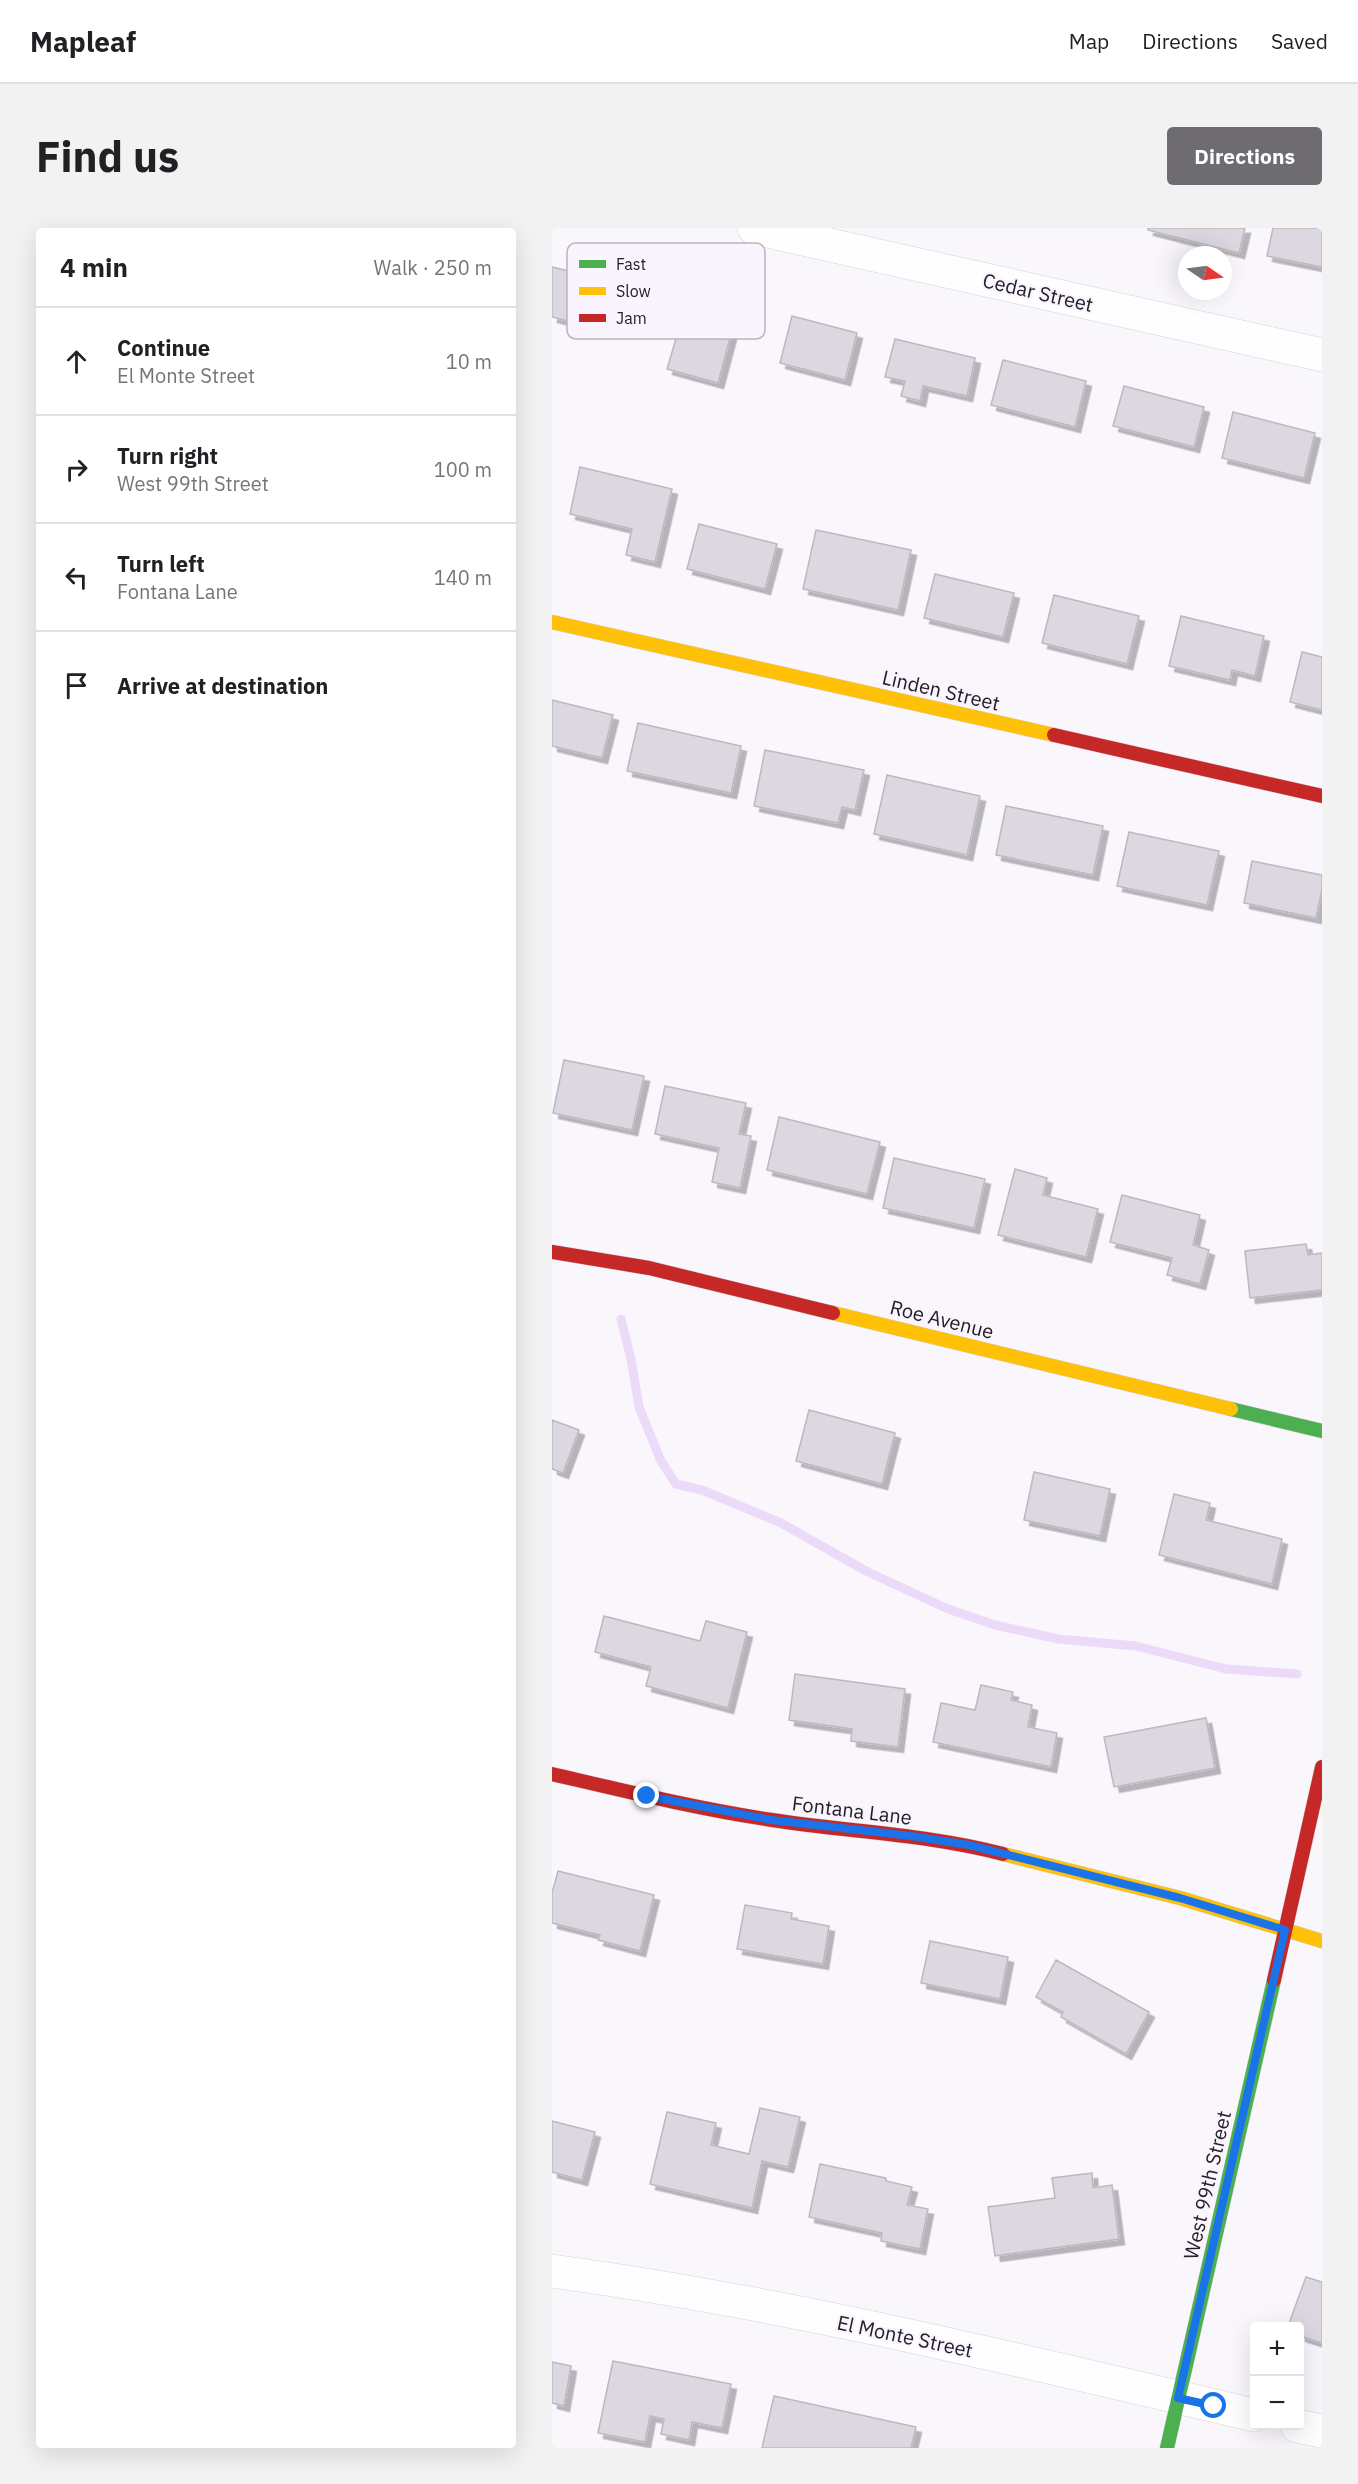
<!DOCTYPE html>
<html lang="en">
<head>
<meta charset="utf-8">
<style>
	:root { --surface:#fff; --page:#f2f2f2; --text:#202124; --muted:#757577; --line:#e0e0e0; --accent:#6e6b71 }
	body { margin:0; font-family:"IBM Plex Sans",sans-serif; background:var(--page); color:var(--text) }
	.controls { position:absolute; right:18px; bottom:18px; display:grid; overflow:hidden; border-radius:6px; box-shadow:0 6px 24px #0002 }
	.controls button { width:54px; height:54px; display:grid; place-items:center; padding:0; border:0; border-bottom:2px solid var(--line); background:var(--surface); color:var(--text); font:30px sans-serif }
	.compass { position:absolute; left:626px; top:18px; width:54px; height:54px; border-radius:50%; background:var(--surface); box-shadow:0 6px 24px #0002; rotate:103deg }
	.stop { position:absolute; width:18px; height:18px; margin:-14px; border:4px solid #1a73e8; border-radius:50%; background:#fff }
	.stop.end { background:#1a73e8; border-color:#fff; box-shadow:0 2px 6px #0008 }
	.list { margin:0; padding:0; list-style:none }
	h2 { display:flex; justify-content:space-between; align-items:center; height:78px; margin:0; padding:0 24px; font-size:26px }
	h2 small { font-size:20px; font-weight:400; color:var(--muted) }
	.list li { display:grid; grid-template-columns:39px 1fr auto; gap:18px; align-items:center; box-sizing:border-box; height:108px; padding:0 24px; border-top:2px solid var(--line) }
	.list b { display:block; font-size:22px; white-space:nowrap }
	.list p { margin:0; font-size:20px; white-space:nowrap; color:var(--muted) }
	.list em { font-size:20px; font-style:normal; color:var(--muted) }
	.icon { flex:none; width:33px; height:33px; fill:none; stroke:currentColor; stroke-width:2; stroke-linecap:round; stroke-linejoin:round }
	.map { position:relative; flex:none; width:770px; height:2220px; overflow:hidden; border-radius:6px }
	header { display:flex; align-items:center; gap:36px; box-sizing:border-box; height:84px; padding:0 30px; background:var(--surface); border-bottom:2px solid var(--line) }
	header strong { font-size:28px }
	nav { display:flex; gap:33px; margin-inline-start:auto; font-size:21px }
	.intro { display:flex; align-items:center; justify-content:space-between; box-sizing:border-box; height:144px; padding:0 36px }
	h1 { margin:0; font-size:42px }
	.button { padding:15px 27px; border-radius:6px; background:var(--accent); color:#fff; font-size:21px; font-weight:700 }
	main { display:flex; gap:36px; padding:0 36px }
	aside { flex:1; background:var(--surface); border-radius:6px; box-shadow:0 6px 24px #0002 }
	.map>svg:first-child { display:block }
</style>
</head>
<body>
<header>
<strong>Mapleaf</strong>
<nav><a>Map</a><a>Directions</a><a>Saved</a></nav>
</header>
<div class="intro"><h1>Find us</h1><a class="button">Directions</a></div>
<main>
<aside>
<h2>4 min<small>Walk · 250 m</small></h2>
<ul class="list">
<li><svg class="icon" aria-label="ahead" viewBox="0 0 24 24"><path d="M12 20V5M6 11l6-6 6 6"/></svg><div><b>Continue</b><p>El Monte Street</p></div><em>10 m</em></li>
<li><svg class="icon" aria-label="right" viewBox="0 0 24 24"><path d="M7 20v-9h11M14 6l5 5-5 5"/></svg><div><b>Turn right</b><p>West 99th Street</p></div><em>100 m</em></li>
<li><svg class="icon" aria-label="left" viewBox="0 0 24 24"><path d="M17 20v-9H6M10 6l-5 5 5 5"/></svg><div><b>Turn left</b><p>Fontana Lane</p></div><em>140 m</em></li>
<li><svg class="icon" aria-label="arrive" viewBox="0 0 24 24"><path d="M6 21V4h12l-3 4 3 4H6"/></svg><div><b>Arrive at destination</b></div></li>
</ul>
</aside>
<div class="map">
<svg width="770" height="2220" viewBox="0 0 770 2220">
	<defs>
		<filter id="shadow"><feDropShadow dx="5.5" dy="5.5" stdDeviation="0" flood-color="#0004"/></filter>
	</defs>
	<rect width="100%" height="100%" fill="#f9f6fc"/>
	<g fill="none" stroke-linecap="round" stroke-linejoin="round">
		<path stroke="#ebdbf8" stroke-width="9" d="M69,1091l10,40 8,48 22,54 15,23 26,6 79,33 87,49 80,37 47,16 63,14 78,7 90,23 71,5"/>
	</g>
	<path fill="#ddd7e2" stroke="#bcb9be" stroke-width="1.5" filter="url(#shadow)" d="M596,0h97l-6,25 -91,-23z
		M721,0h49v39l-55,-11z
		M0,39l70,17 -12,48 -58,-15z
		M102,73l80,22 -16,60 -51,-14 11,-37 -31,-9z
		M240,88l65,17 -12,47 -65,-17z
		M343,111l80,19 -8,38 -44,-10 -3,15 -19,-5 4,-15 -20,-4z
		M451,132l83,21 -11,46 -84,-22z
		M572,158l80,21 -10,40 -81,-21z
		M681,184l82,21 -11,45 -82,-20z
		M28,239l92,22 -17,73 -29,-7 6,-26 -62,-15z
		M147,296l78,20 -12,45 -78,-20z
		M264,302l95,20 -13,60 -95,-21z
		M383,346l79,19 -11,44 -79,-19z
		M502,367l85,21 -12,48 -85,-21z
		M629,388l83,20 -9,40 -23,-6 -2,10 -61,-14z
		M750,424l20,5v53l-32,-8z
		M0,472l61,15 -11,43 -50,-12z
		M86,495l103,23 -10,47 -104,-22z
		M213,522l99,20 -9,40 -13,-3 -4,16 -84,-17z
		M335,547l93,21 -13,59 -93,-21z
		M454,578l97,20 -10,49 -97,-20z
		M577,604l90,19 -12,54 -90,-19z
		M700,633l70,14v14l-6,29 -72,-15z
		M12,832l80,16 -12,54 -79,-17z
		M113,858l81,17 -7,31 12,2 -11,52 -28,-6 7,-34 -64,-14z
		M227,889l101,25 -13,52 -100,-24z
		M342,930l91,21 -11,49 -91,-20z
		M463,941l32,9 -4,17 55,14 -12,48 -88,-22z
		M570,967l78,20 -7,30 16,5 -9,34 -33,-9 5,-17 -62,-16z
		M754,1016l2,11 14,-2v37l-72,8 -5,-47z
		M257,1182l86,23 -13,51 -86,-23z
		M0,1192l27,10 -16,43 -11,-4z
		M482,1244l76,17 -10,47 -76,-16z
		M622,1266l36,9 -4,17 76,19 -10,45 -113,-29z
		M52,1388l96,25 6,-20 41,11 -19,76 -82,-22 5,-19 -56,-15z
		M243,1446l110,15 -7,58 -47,-6 1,-12 -63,-9z
		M429,1457l32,7 -2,8 21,5 -4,22 29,6 -6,34 -118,-25 8,-39 34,7z
		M654,1490l9,50 -101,19 -10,-50z
		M6,1643l96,24 -14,56 -42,-11 2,-5 -48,-12v-30z
		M193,1677l47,8 -1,6 38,7 -6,38 -86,-15z
		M378,1713l78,16 -8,42 -79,-16z
		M504,1732l93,52 -23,42 -65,-37 2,-5 -27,-15z
		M208,1880l40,9 -12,50 -26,-6 -10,47 -102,-24 17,-72 49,11 -5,22 38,9z
		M0,1893l43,11 -13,48 -30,-8z
		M268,1936l66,14v3l26,6 -5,18 21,4 -8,40 -39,-8 1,-8 -73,-16z
		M540,1945l1,15 19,-3 7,54 -124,17 -7,-49 67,-9 -3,-20z
		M754,2049l16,5v61l-22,-7v-10h-12z
		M61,2133l118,23 -9,44 -30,-6 -3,18 -28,-6 3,-15 -14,-3 -5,26 -47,-9z
		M0,2134l19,4 -7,40 -12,-3z
		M222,2168l142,31 -5,21h-149z"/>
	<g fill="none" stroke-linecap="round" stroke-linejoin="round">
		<defs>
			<path id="street" d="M202,0l568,127
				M0,2043c237,32 470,90 702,144
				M745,2198l25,5"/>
			<path id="fast" d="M679,1181l91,22
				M615,2220l107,-468"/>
			<path id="slow" d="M0,394l502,113
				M281,1085l398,96
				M451,1626l177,44 142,43"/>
			<path id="jam" d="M502,507l268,61
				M0,1024l97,16 184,45
				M0,1546c73,17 146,35 220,46 77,12 155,14 231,34
				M722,1752l48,-213"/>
		</defs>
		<use href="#street" stroke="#d6d3d8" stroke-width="34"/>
		<use href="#fast" stroke="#d6d3d8" stroke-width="15"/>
		<use href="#slow" stroke="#d6d3d8" stroke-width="15"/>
		<use href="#jam" stroke="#d6d3d8" stroke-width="15"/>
		<use href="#street" stroke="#fefeff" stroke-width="33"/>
		<use href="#fast" stroke="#4caf50" stroke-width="14"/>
		<use href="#slow" stroke="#ffc107" stroke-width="14"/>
		<use href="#jam" stroke="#c62828" stroke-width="14"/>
	</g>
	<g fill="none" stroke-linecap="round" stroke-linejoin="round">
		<path stroke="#1a73e8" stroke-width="8" d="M95,1568l125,24 139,16 58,9 211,53 105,32 -107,468 36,8"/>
	</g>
	<g text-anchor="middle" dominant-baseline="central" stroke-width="4.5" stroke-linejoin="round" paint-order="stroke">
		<g font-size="20" fill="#232026" stroke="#faf4fe">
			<text transform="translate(486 64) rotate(13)">Cedar Street</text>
			<text transform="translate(389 462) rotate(13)">Linden Street</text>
			<text transform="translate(390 1091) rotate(14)">Roe Avenue</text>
			<text transform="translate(300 1582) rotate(7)">Fontana Lane</text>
			<text transform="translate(655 1957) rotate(-77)">West 99th Street</text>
			<text transform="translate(353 2108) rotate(12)">El Monte Street</text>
		</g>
	</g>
	<rect x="15" y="15" width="198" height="96" rx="9" fill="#faf4fe" stroke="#bab4bd" stroke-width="1.5"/>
	<rect x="27" y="32" width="27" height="8" fill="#4caf50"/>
	<rect x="27" y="59" width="27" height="8" fill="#ffc107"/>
	<rect x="27" y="86" width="27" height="8" fill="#c62828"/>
	<g font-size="16" fill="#232026">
		<text x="64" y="42">Fast</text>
		<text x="64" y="69">Slow</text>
		<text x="64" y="96">Jam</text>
	</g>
</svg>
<div class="controls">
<button>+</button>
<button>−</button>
</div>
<svg class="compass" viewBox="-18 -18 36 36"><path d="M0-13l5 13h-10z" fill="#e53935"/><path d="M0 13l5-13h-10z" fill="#757577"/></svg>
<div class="stop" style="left:662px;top:2178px"></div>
<div class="stop end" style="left:95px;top:1568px"></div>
</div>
</main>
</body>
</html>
